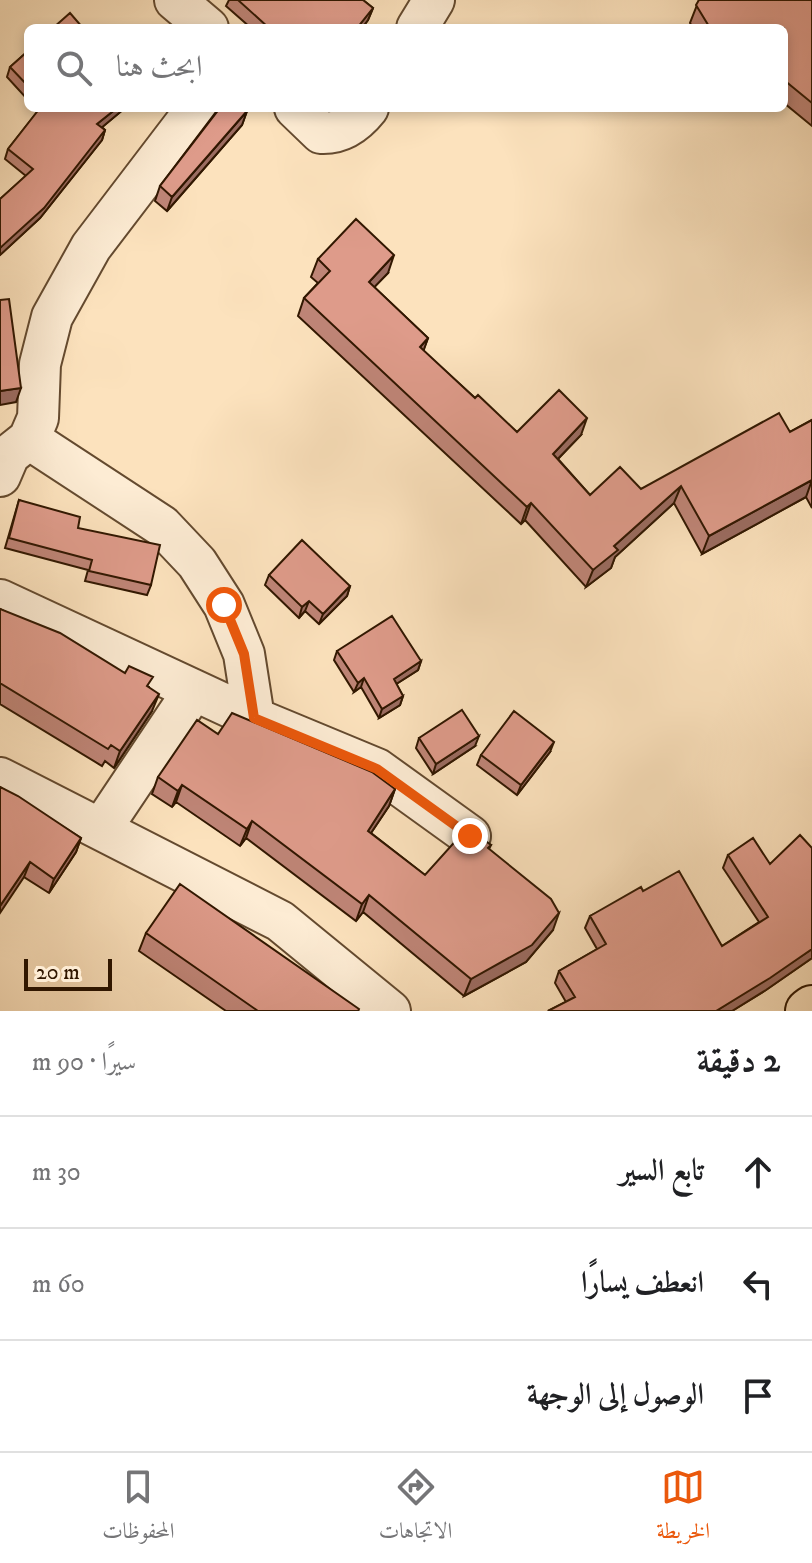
<!DOCTYPE html>
<html lang="ar">
<head>
<meta charset="utf-8">
<style>
	:root { --surface:#fff; --page:#f6f6f6; --text:#202124; --muted:#757577; --line:#e0e0e0; --accent:#ea580c }
	body { margin:0; font-family:"IM FELL DW Pica",Amiri,serif; background:var(--page); color:var(--text); direction:rtl }
	.scale { position:absolute; left:24px; bottom:20px; width:88px; box-sizing:border-box; padding-left:8px; border:4px solid #311700; border-top:0; font-size:22px; line-height:28px; white-space:nowrap; color:#311700; -webkit-text-stroke:6px #fdecd4; paint-order:stroke }
	.stop { position:absolute; width:24px; height:24px; margin:-18px; border:6px solid #ea580c; border-radius:50%; background:#fff }
	.stop.end { background:#ea580c; border-color:#fff; box-shadow:0 2px 8px #0008 }
	.list { margin:0; padding:0; list-style:none }
	h2 { display:flex; justify-content:space-between; align-items:center; height:104px; margin:0; padding:0 32px; font-size:34px }
	h2 small { font-size:26px; font-weight:400; color:var(--muted) }
	.list li { display:grid; grid-template-columns:52px 1fr auto; gap:24px; align-items:center; box-sizing:border-box; height:112px; padding:0 32px; border-top:2px solid var(--line) }
	.list b { display:block; font-size:30px; white-space:nowrap }
	.list em { font-size:26px; font-style:normal; color:var(--muted) }
	.icon { flex:none; width:44px; height:44px; fill:none; stroke:currentColor; stroke-width:2; stroke-linecap:round; stroke-linejoin:round }
	.map { position:relative; flex:none; width:812px; height:1011px; overflow:hidden; direction:ltr }
	.search { position:absolute; background:var(--surface); box-shadow:0 4px 12px #0003; left:24px; right:24px; top:24px; height:88px; display:flex; align-items:center; gap:20px; box-sizing:border-box; padding:0 28px; border-radius:12px; color:var(--muted); font-size:30px }
	.sheet { height:440px; background:var(--surface) }
	nav { display:flex; justify-content:space-around; align-items:center; box-sizing:border-box; height:112px; border-top:2px solid var(--line); background:var(--surface); font-size:22px; color:var(--muted) }
	nav a { display:grid; justify-items:center; gap:4px }
	nav .on { color:var(--accent) }
	.map>svg:first-child { display:block }
</style>
</head>
<body>
<div class="map">
<svg width="812" height="1011" viewBox="0 0 812 1011">
	<rect width="100%" height="100%" fill="#fce2bd"/>
	<filter id="stains"><feTurbulence type="fractalNoise" baseFrequency=".0025" numOctaves="4"/><feColorMatrix values="0 0 0 0 .2 0 0 0 0 .09 0 0 0 0 .02 0 0 0 .5 -.17"/></filter>
	<radialGradient id="worn" r=".72"><stop offset=".6" stop-color="#630" stop-opacity="0"/><stop offset="1" stop-color="#630" stop-opacity=".3"/></radialGradient>
	<g fill="none" stroke-linecap="round" stroke-linejoin="round">
		<defs>
			<path id="minor" d="M175,0l33,28
				M417,28l17,-28
				M295,108l26,25c20,1 35,-10 47,-25
				M0,476l9,-21 20,-16 9,-21 2,-54 12,-47 39,-70 106,-139
				M0,600l254,118 -10,-64 -20,-49 -27,-42 -35,-37 -133,-87
				M254,718l123,51 93,67
				M0,778l280,143 110,90
				M101,829l93,-139"/>
			<path id="major" d="M808,1011l4,-3"/>
		</defs>
		<use href="#minor" stroke="#644a2f" stroke-width="44"/>
		<use href="#major" stroke="#311700" stroke-width="48"/>
		<use href="#minor" stroke="#fdecd4" stroke-width="40"/>
		<use href="#major" stroke="#fce2bd" stroke-width="44"/>
	</g>
	<path fill="#bf8577" stroke="#311700" stroke-width="2" d="M229,0h134l10,8 -5,12 -6,8h-111l-25,-22z
		M699,0h113v126l-28,-23v-75h-91l-3,-5z
		M28,51v49l-21,-23 3,-10z
		M35,108h90l-23,19 3,3 -3,10 -62,78 -40,37v-56l26,-23 -21,-17 3,-10 30,-38z
		M219,108h25l3,3 -5,14 -75,86 -12,-10 5,-15z
		M318,259l70,14 -14,14 54,51 -5,13 52,47 42,34 64,3 -23,24 32,36 51,-6 149,-57 22,-12v88l-6,-11 -104,57 -28,-51 -59,54 -4,11 -25,19 -61,-67 -4,4 -223,-208 6,-18 14,-15 -7,-6z
		M19,500l59,28 73,57 -4,10 -62,-14 3,-11 -83,-22z
		M269,575l81,11 -3,10 -28,28 -14,-13 -6,7 -34,-33z
		M0,609l149,78 3,24 -38,57 -9,-7 -3,5 -102,-62z
		M337,651l84,10 -3,9 -22,14 7,12 -3,9 -21,13 -18,-31 -7,5 -20,-32z
		M218,734l177,55 -6,17 -18,27 54,42 48,-33 18,3 -2,4 64,81 -27,32 -62,34 -101,-84 -7,9 -110,-83 -6,8 -64,-44 -4,5 -20,-13 6,-17z
		M419,738l56,8 -42,28 -17,-26z
		M550,752l-33,43 -40,-30 4,-10z
		M0,787l81,51 -5,14 -27,41 -25,-16z
		M812,848v110l-46,32 -34,21h-184l18,-9 -11,-19 4,-12 38,-22 -12,-21 5,-12 53,-25 79,55 37,-24 -36,-54 5,-13 42,9z
		M146,933l213,78h-133l-87,-60z"/>
	<path fill="#9b6c61" stroke="#311700" stroke-width="2" d="M373,8l-5,12 -6,8h-5z
		M117,108h8l-31,26 3,-10z
		M247,111l-5,14 -75,86 5,-14z
		M105,130l-3,10 -62,78 -40,37v-7z
		M394,255l-6,18 -26,27 7,-18z
		M428,338l-6,17 -2,-8z
		M21,388l-5,14 -16,3v-14z
		M587,418l-6,17 -35,36 7,-17z
		M812,480l-6,17 -104,57 7,-18z
		M681,486l-7,17 -59,54 -4,11 -25,19 7,-17 21,-24z
		M531,503l-6,17 -4,4 6,-17z
		M350,586l-3,10 -28,28 4,-10z
		M309,601l-4,10 -6,7 3,-11z
		M421,661l-3,9 -28,18 4,-9z
		M364,678l-3,9 -7,5 4,-9z
		M159,694l-7,17 -38,57 6,-17z
		M403,696l-3,9 -21,13 3,-9z
		M479,736l-4,10 -42,28 3,-10z
		M554,742l-4,10 -33,43 4,-10z
		M182,785l-6,17 -4,5 6,-16z
		M395,789l-6,17 -28,42 7,-17z
		M252,821l-6,17 -6,8 7,-17z
		M81,838l-5,14 -27,41 5,-14z
		M30,862l-6,15 -24,36v-7z
		M369,895l-6,17 -7,9 6,-17z
		M559,913l-6,17 -27,32 -62,34 7,-17z
		M812,949v9l-46,32 -34,21h-16z"/>
	<path fill="#de9b8a" stroke="#311700" stroke-width="2" d="M238,0h125l10,8 -16,20h-88z
		M699,0h113v103l-28,-23v-52h-74l-14,-23z
		M70,13l13,15h-30z
		M28,51v35l-18,-19z
		M40,108h77l-20,16 8,6 -61,78 -44,40v-49l33,-30 -25,-20z
		M220,108h24l3,3 -75,86 -12,-11z
		M356,219l38,36 -25,27 59,56 -8,9 55,51 3,-3 39,37 42,-42 28,28 -34,36 37,41 30,-28 21,22 138,-76 11,19 22,-12v60l-103,56 -28,-50 -67,60 4,4 -25,20 -62,-67 -4,4 -223,-209 26,-27 -12,-12z
		M9,299l12,89 -21,3v-91z
		M19,500l61,17 -2,11 82,17 -9,40 -62,-14 3,-11 -83,-22z
		M302,540l48,46 -27,28 -14,-13 -7,6 -33,-32z
		M0,609l60,24 65,40 4,-7 24,11 -6,9 12,8 -39,57 -9,-6 -3,4 -108,-66z
		M392,616l29,45 -27,18 9,17 -21,13 -18,-31 -6,5 -21,-32z
		M462,710l17,26 -43,28 -17,-26z
		M514,711l40,31 -33,43 -40,-30z
		M232,713l140,59 23,17 -27,42 57,44 35,-39 13,6 11,-2 7,5 -3,3 63,51 8,14 -27,32 -61,34 -102,-84 -7,9 -110,-83 -5,8 -65,-44 -4,6 -20,-14 39,-57 21,14z
		M0,787l18,9 63,42 -27,41 -24,-17 -30,44z
		M800,835l12,13v101l-42,29 -54,33h-168l27,-14 -16,-26 47,-27 -16,-28 51,-29 2,4 36,-20 43,75 46,-29 -40,-62 25,-17 17,26z
		M180,884l179,125 -1,2h-100l-112,-78z"/>
	<g fill="none" stroke-linecap="round" stroke-linejoin="round">
		<path stroke="#ea580c" stroke-width="10" d="M224,605l20,49 10,64 123,51 93,67"/>
	</g>
	<rect width="100%" height="100%" filter="url(#stains)"/>
	<rect width="100%" height="100%" fill="url(#worn)"/>
</svg>
<div class="scale">20 m</div>
<div class="stop" style="left:224px;top:605px"></div>
<div class="stop end" style="left:470px;top:836px"></div>
<div class="search"><svg class="icon" aria-label="search" viewBox="0 0 24 24"><circle cx="10" cy="10" r="6"/><path d="M15 15l6 6"/></svg>ابحث هنا</div>
</div>
<section class="sheet">
<h2>2 دقيقة<small>سيرًا · 90 m</small></h2>
<ul class="list">
<li><svg class="icon" aria-label="ahead" viewBox="0 0 24 24"><path d="M12 20V5M6 11l6-6 6 6"/></svg><div><b>تابع السير</b></div><em>30 m</em></li>
<li><svg class="icon" aria-label="left" viewBox="0 0 24 24"><path d="M17 20v-9H6M10 6l-5 5 5 5"/></svg><div><b>انعطف يسارًا</b></div><em>60 m</em></li>
<li><svg class="icon" aria-label="arrive" viewBox="0 0 24 24"><path d="M6 21V4h12l-3 4 3 4H6"/></svg><div><b>الوصول إلى الوجهة</b></div></li>
</ul>
</section>
<nav>
<a class="on"><svg class="icon" aria-label="map" viewBox="0 0 24 24"><path d="M3 6l6-2 6 2 6-2v14l-6 2-6-2-6 2zM9 4v14M15 6v14"/></svg>الخريطة</a>
<a><svg class="icon" aria-label="directions" viewBox="0 0 24 24"><path d="M12 3l9 9-9 9-9-9zM9 14v-3h6M13 9l2 2-2 2"/></svg>الاتجاهات</a>
<a><svg class="icon" aria-label="saved" viewBox="0 0 24 24"><path d="M7 4h10v16l-5-4-5 4z"/></svg>المحفوظات</a>
</nav>
</body>
</html>
